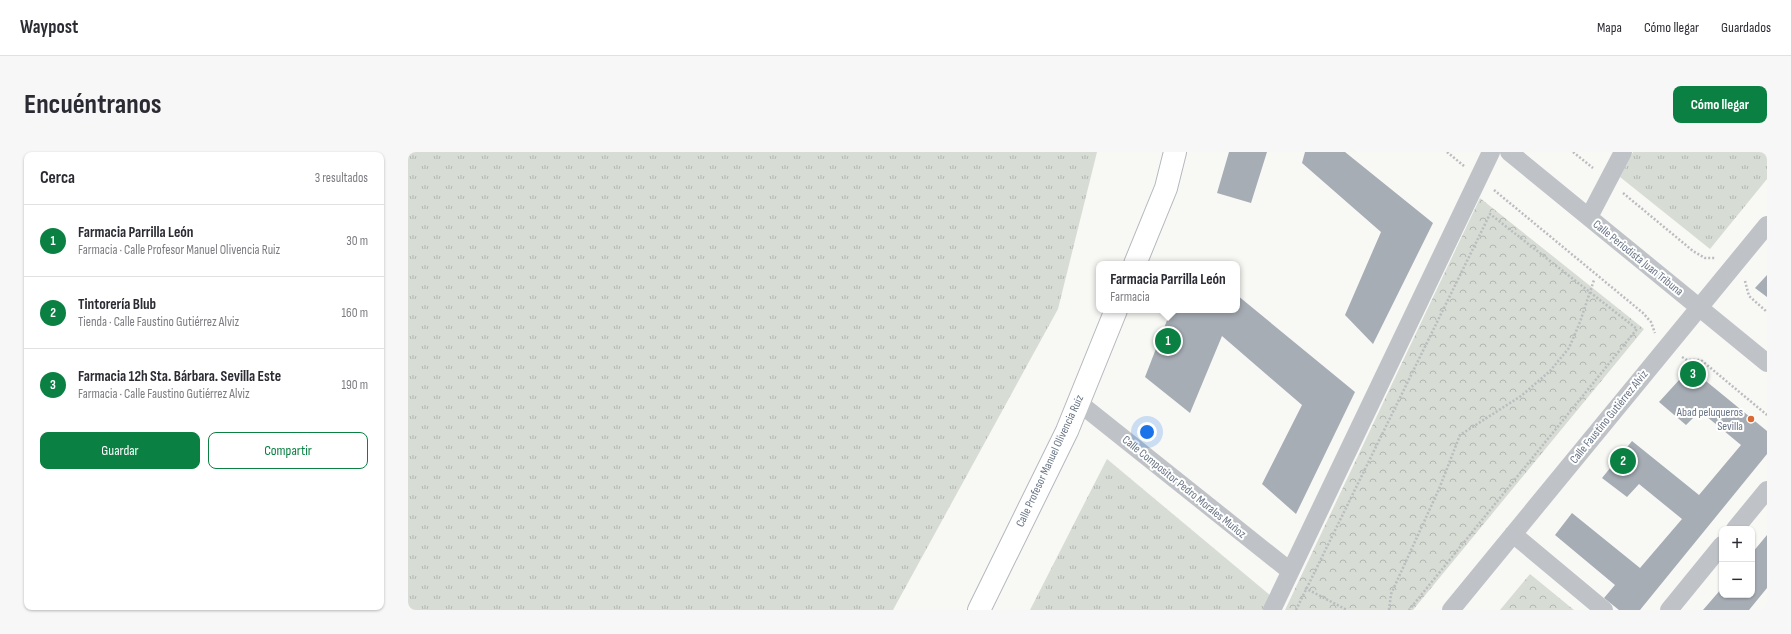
<!DOCTYPE html>
<html lang="es">
<head>
<meta charset="utf-8">
<style>
	:root { --surface:#fff; --page:#f7f7f7; --text:#2b2b33; --muted:#7c7c81; --line:#e1e1e2; --accent:#0b8043 }
	body { margin:0; font-family:"Sofia Sans Condensed",sans-serif; background:var(--page); color:var(--text) }
	.controls { position:absolute; right:12px; bottom:12px; display:grid; overflow:hidden; border-radius:8px; box-shadow:0 1px 3px #0004 }
	.controls button { width:36px; height:36px; display:grid; place-items:center; padding:0; border:0; border-bottom:1px solid var(--line); background:var(--surface); color:var(--text); font:20px sans-serif }
	.you { position:absolute; left:739px; top:280px; width:14px; height:14px; margin:-10px; border:3px solid #fff; border-radius:50%; background:#1a73e8; box-shadow:0 0 0 6px #1a73e833 }
	.badge { display:grid; place-items:center; width:26px; height:26px; border-radius:50%; background:var(--accent); color:#fff; font-size:13px; font-weight:700 }
	.pin { position:absolute; translate:-50% -50%; border:2px solid #fff; box-shadow:0 1px 4px #0006 }
	.popup { position:absolute; left:688px; top:109px; width:144px; height:52px; box-sizing:border-box; display:grid; place-content:center; border-radius:8px; background:var(--surface); filter:drop-shadow(0 1px 3px #0005); font-size:13px; white-space:nowrap; color:var(--muted) }
	.popup b { font-size:15px; color:var(--text) }
	.popup::after { content:''; position:absolute; left:50%; top:100%; margin-left:-8px; border:8px solid transparent; border-top-color:var(--surface) }
	.list { margin:0; padding:0; list-style:none }
	h2 { display:flex; justify-content:space-between; align-items:center; height:52px; margin:0; padding:0 16px; font-size:17px }
	h2 small { font-size:13px; font-weight:400; color:var(--muted) }
	.list li { display:grid; grid-template-columns:26px 1fr auto; gap:12px; align-items:center; box-sizing:border-box; height:72px; padding:0 16px; border-top:1px solid var(--line) }
	.list b { display:block; font-size:15px; white-space:nowrap }
	.list p { margin:0; font-size:13px; white-space:nowrap; color:var(--muted) }
	.list em { font-size:13px; font-style:normal; color:var(--muted) }
	.actions { display:flex; gap:8px; padding:12px 16px }
	.actions a { flex:1; padding:9px 0; border:1px solid var(--accent); border-radius:8px; text-align:center; font-size:14px; color:var(--accent) }
	.actions .main { background:var(--accent); color:#fff }
	.map { position:relative; flex:none; width:1359px; height:458px; overflow:hidden; border-radius:8px }
	header { display:flex; align-items:center; gap:24px; box-sizing:border-box; height:56px; padding:0 20px; background:var(--surface); border-bottom:1px solid var(--line) }
	header strong { font-size:19px }
	nav { display:flex; gap:22px; margin-inline-start:auto; font-size:14px }
	.intro { display:flex; align-items:center; justify-content:space-between; box-sizing:border-box; height:96px; padding:0 24px }
	h1 { margin:0; font-size:28px }
	.button { padding:10px 18px; border-radius:8px; background:var(--accent); color:#fff; font-size:14px; font-weight:700 }
	main { display:flex; gap:24px; padding:0 24px }
	aside { flex:1; background:var(--surface); border-radius:8px; box-shadow:0 1px 3px #0004 }
	.map>svg:first-child { display:block }
</style>
</head>
<body>
<header>
<strong>Waypost</strong>
<nav><a>Mapa</a><a>Cómo llegar</a><a>Guardados</a></nav>
</header>
<div class="intro"><h1>Encuéntranos</h1><a class="button">Cómo llegar</a></div>
<main>
<aside>
<h2>Cerca<small>3 resultados</small></h2>
<ul class="list">
<li><span class="badge">1</span><div><b>Farmacia Parrilla León</b><p>Farmacia · Calle Profesor Manuel Olivencia Ruiz</p></div><em>30 m</em></li>
<li><span class="badge">2</span><div><b>Tintorería Blub</b><p>Tienda · Calle Faustino Gutiérrez Alviz</p></div><em>160 m</em></li>
<li><span class="badge">3</span><div><b>Farmacia 12h Sta. Bárbara. Sevilla Este</b><p>Farmacia · Calle Faustino Gutiérrez Alviz</p></div><em>190 m</em></li>
</ul>
<div class="actions"><a class="main">Guardar</a><a>Compartir</a></div>
</aside>
<div class="map">
<svg width="1359" height="458" viewBox="0 0 1359 458">
	<defs>
		<pattern id="grass-tufts" width="24" height="20" patternUnits="userSpaceOnUse"><rect width="24" height="20" fill="#d7dcd5"/><path d="M3 7l-1-3M5 7V3M7 7l1-3M15 17l-1-3M17 17v-4M19 17l1-3" fill="none" stroke="#b2b7b2"/></pattern>
		<pattern id="park-crowns" width="20" height="18" patternUnits="userSpaceOnUse"><rect width="20" height="18" fill="#d7dcd5"/><path d="M2 6a3 3 0 1 1 6 0M12 15a3 3 0 1 1 6 0" fill="none" stroke="#b2b7b2"/></pattern>
	</defs>
	<rect width="100%" height="100%" fill="#f8f8f5"/>
	<path fill="url(#grass-tufts)" d="M0,0h689l-39,157 -165,301h-485z
		M1225,0h134v27l-57,70 -90,-72z
		M699,307l164,137 -7,14h-234z"/>
	<path fill="url(#park-crowns)" d="M1072,46l164,131 -231,281h-128z
		M1122,422l44,36h-74z"/>
	<path fill="#a7adb5" d="M821,0h38l-16,51 -34,-10z
		M897,0h40l88,71 -60,121 -28,-29 36,-83 -79,-69z
		M1359,123v22l-12,-9z
		M829,143l118,97 -59,122 -34,-30 40,-79 -80,-69 -32,77 -45,-36 26,-67h66z
		M1282,216l77,63v23l-127,156h-21l-15,-12 11,-13 -60,-50 17,-22 68,55 42,-49 -43,-35 -12,13 -25,-19 30,-37 67,54 42,-50 -41,-34 -14,14 -27,-23z
		M1359,383v53l-18,22h-46l19,-22v7h30v-42z"/>
	<g fill="none" stroke-linecap="round" stroke-linejoin="round">
		<defs>
			<path id="secondary" d="M727,112l31,-76 9,-36
				M571,458l88,-179 49,-121"/>
		</defs>
		<use href="#secondary" stroke="#b4b8be" stroke-width="24"/>
		<path stroke="#babcbf" stroke-width="2.5" stroke-dasharray="2 2" stroke-linecap="butt" d="M1039,0l17,14
			M1165,0l20,16
			M1086,38l149,123 8,9 4,11
			M1215,41l70,58 12,7h11
			M1337,129l4,15 18,16
			M1274,205l5,3h14l66,55
			M897,436l42,22
			M888,458l194,-396 147,115 -228,281
			M981,458l2,-16 48,-105 21,-54 61,-39 29,-25 19,-23 11,-26 14,-42"/>
		<path stroke="#bfc3c7" stroke-width="18" d="M1101,0l258,211
			M1181,65l34,-65
			M670,250l212,169
			M1327,377l32,-39
			M1105,382l91,76
			M864,458l219,-458
			M1043,458l316,-385
			M1261,458l53,-65"/>
		<use href="#secondary" stroke="#fff" stroke-width="22"/>
	</g>
	<circle fill="#da6a33" stroke="#fff" stroke-width="1.5" cx="1343" cy="267" r="4"/>
	<g text-anchor="middle" dominant-baseline="central" stroke-width="4" stroke-linejoin="round" paint-order="stroke">
		<g font-size="12" fill="#697585" stroke="#fff">
			<text transform="translate(1230 106) rotate(39)">Calle Periodista Juan Tribuna</text>
			<text transform="translate(1201 265) rotate(-51)">Calle Faustino Gutiérrez Alviz</text>
			<text transform="translate(642 309) rotate(-65)">Calle Profesor Manuel Olivencia Ruiz</text>
			<text transform="translate(776 335) rotate(39)">Calle Compositor Pedro Morales Muñoz</text>
		</g>
		<g font-size="12" fill="#697585" stroke="#fff" text-anchor="end">
			<text x="1335" y="260">Abad peluqueros<tspan x="1335" dy="14">Sevilla</tspan></text>
		</g>
	</g>
</svg>
<div class="controls">
<button>+</button>
<button>−</button>
</div>
<div class="you"></div>
<div class="pin badge" style="left:760px;top:189px">1</div>
<div class="popup"><b>Farmacia Parrilla León</b>Farmacia</div>
<div class="pin badge" style="left:1215px;top:309px">2</div>
<div class="pin badge" style="left:1285px;top:222px">3</div>
</div>
</main>
</body>
</html>
